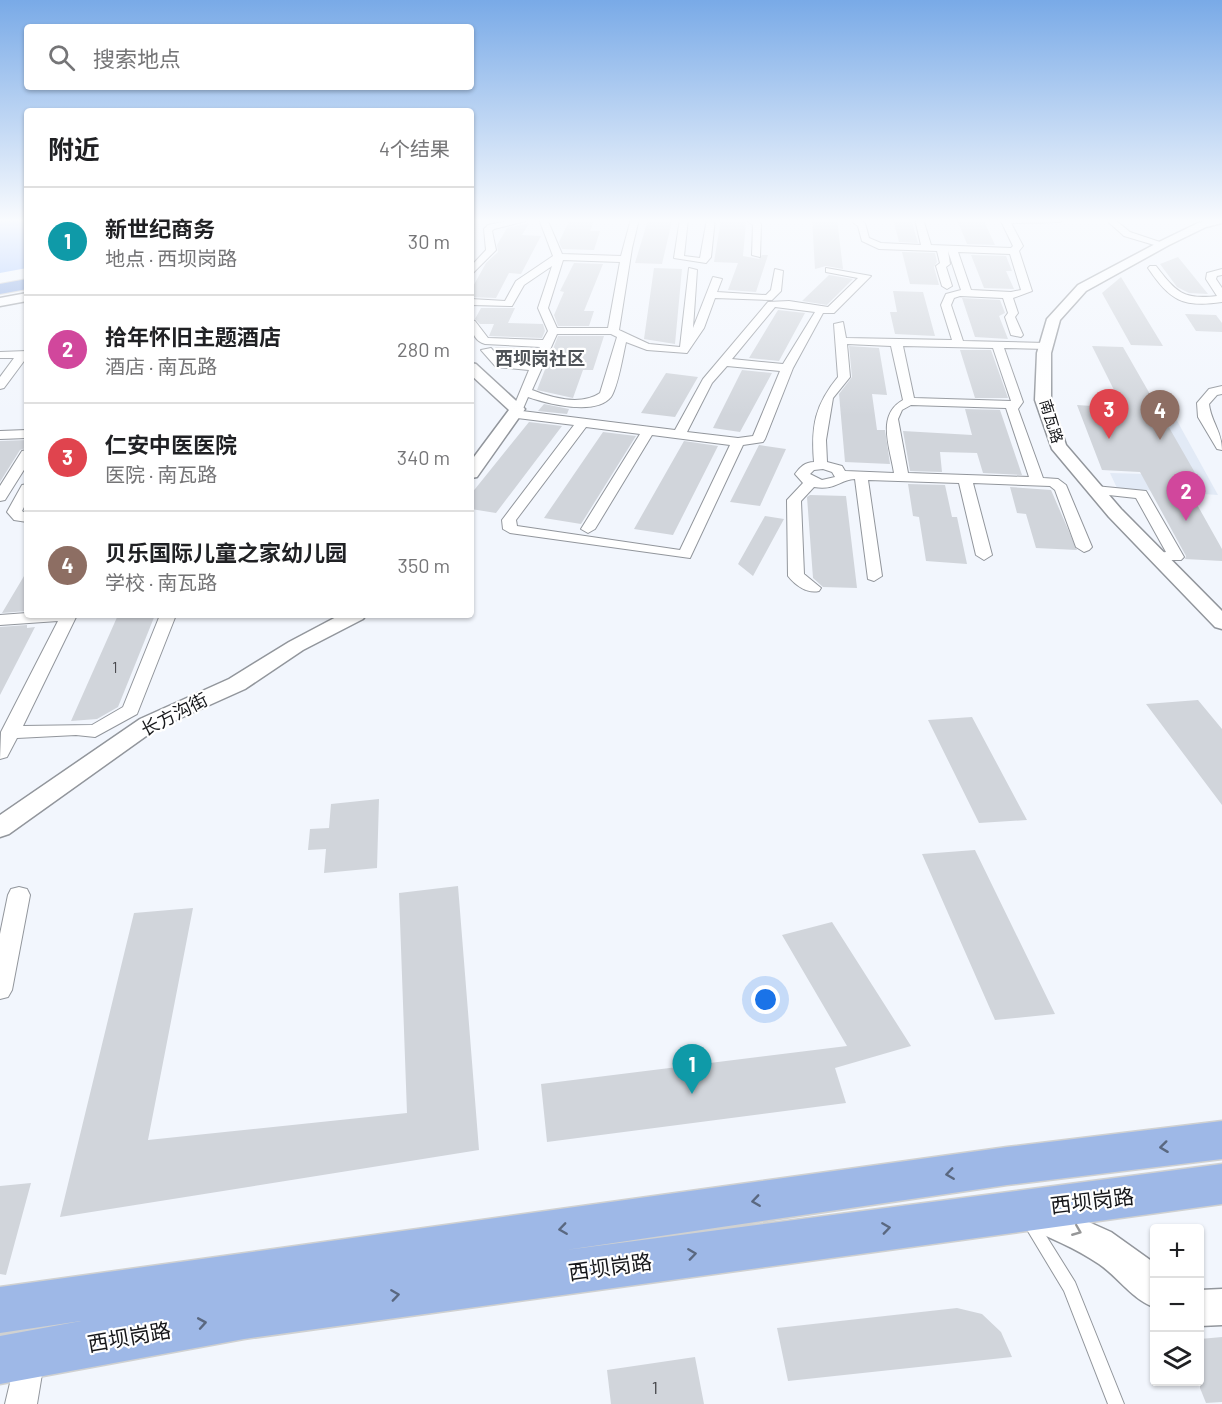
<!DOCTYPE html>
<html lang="zh">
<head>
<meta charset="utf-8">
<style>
	:root { --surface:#fff; --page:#f6f6f6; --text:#202124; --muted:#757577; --line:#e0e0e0; --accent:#0f766e }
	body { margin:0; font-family:Barlow,"Noto Sans SC",sans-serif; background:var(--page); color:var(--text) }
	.controls { position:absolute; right:18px; bottom:18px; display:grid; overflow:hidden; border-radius:6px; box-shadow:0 2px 4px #0004 }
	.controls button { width:54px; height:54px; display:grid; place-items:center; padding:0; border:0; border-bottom:2px solid var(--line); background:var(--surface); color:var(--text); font:30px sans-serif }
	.you { position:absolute; left:766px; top:1000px; width:21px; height:21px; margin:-15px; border:4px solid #fff; border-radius:50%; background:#1a73e8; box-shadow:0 0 0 9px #1a73e833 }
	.badge { display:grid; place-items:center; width:39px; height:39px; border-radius:50%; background:var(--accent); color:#fff; font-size:20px; font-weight:700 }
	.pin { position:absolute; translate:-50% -50px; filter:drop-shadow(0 2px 3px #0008) }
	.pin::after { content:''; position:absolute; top:32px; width:21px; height:18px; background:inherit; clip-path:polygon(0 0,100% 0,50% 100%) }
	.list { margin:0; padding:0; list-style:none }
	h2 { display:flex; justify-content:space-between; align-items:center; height:78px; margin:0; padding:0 24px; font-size:26px }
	h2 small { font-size:20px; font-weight:400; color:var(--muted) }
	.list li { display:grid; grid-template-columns:39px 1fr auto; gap:18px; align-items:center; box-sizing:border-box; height:108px; padding:0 24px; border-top:2px solid var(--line) }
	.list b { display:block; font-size:22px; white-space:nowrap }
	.list p { margin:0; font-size:20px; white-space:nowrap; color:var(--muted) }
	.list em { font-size:20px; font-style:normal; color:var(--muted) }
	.icon { flex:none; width:33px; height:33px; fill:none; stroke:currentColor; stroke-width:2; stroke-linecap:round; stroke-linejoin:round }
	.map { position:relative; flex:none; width:1222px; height:1404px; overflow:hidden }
	.search { position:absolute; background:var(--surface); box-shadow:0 2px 4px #0004; left:24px; top:24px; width:450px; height:66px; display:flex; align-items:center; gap:15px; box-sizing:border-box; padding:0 21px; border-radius:6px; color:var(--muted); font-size:22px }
	.panel { position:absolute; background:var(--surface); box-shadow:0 2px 4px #0004; left:24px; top:108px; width:450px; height:510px; border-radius:6px }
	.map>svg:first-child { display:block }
</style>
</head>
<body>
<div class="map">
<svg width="1222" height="1404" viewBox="0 0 1222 1404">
	<rect width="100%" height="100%" fill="#f2f6fd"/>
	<path fill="#e2eaf6" d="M1118,405l52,3 48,87 -101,-7 -7,-15 36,1z"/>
	<path fill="#9ec0fe" d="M0,219h27v49l-27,5z"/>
	<path fill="#d1d5db" d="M570,219h25l-5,12h10l-6,19 -32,-1 -3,-7z
		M721,219h22l3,4 -3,33 16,3 3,-4h6l-12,37 -28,-2 10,-27 -24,-1z
		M812,219h25l6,50 -17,-3 -11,3z
		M893,219h18l7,24 -19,-1z
		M957,219h26l12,26 -28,-1z
		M648,220l24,1 -10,43 -27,-1z
		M529,223l-7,12 19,1 -20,38 -12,-1 -13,25 -25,-1v-7l15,-27 12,-11 -1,-7 10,-17z
		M902,252l33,1 2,9 -3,5 5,18 -29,-1z
		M971,255l35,1 6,15h-6l8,18 -30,-1z
		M1178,257l30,37 -19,-1 -12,-6 -17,-23z
		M574,263l29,1 -19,47h10l-5,15h-31l-4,-11 10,-23 -4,-1z
		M654,268l28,1 -7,75 -31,-5z
		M829,275l24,4 -26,26 -25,-4z
		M1121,277l42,69 -32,-1 -29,-52z
		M893,291l30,1 12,44 -40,-2 -5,-22h7z
		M962,298l38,2 5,13 -6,3 9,23 -33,-2z
		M481,308h34l-7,15 35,1 2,7 -3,7 -53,-2 5,-12h-14l-5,-5z
		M778,310l27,3 -26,48 -30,-3z
		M1185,314l31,1 6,8v9l-26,-1z
		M558,336h46l-11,34h-10l-10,28 -36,-8z
		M849,346l30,2 8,47 -15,-1 5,36h8l5,34 -45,-2 -6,-68 13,-17z
		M1092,346l31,1 83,145h-16l32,57v12l-37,-2 1,-3 -46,-84 -38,-2 -25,-65 46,3z
		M495,347l41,2 -5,12 -25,-1z
		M960,350h31l17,48h-33z
		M742,370l30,3 -32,59 -27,-4z
		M666,373l32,4 -23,40 -34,-4z
		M544,404l25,5 -2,5 -29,-3z
		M965,409l35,1 22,65 -39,-2 -6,-20 -37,-1 2,20 -32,-1 -7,-40 69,4z
		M529,422l33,4 -66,87 -25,-4v-15z
		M603,432l33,4 -55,88 -37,-6z
		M27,440l-1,8 -6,2 -20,32v-41z
		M684,441l34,5 -45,89 -39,-6z
		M759,445l27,4 -26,57 -30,-4z
		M908,484l37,1 7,32h5l10,47 -41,-3 -7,-44 -6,-1z
		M1010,487l41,3 26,60 -41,-2 -10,-34 -9,-1z
		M810,495l36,1 11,92 -34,-1 -10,-9 -6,-81z
		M765,516l19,3 -31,57 -15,-12z
		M27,571v40l-25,2z
		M118,615h37l-37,92 -21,12 -26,2z
		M27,625v3l8,-1 -35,68v-68z
		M1198,700l24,29v76l-76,-101z
		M972,717l55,103 -48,3 -51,-103z
		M379,799l-2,69 -53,5 2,-24 -18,1 2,-21 19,-1 2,-24z
		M975,850l80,164 -60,6 -73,-166z
		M458,886l21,264 -419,67 74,-304 59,-5 -45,232 259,-27 -8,-220z
		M832,922l79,124 -76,22 11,35 -299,39 -6,-58 306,-38 -65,-111z
		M31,1183l-25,92 -6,-1v-88z
		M957,1308l25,6 19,18 11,25 -224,24 -11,-53z
		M1222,1337v65l-16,1 -6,-15v-49z
		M695,1357l9,47h-93l-4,-34z"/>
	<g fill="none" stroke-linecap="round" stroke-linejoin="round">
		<defs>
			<path id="service" d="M1030,1216l5,2 40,64 49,122h-16l-44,-113 -41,-68 2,-5z"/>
			<path id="minor" d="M517,219h17l-40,10 -2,2 4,19 -25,25v-9l15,-16 -2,-21 4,-4z
				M539,219h8l15,35 59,2 10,-37h8l-7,29 -13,82 30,14 31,3 9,-79 8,2 -4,58 20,-51 9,2 -5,13 49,3 5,-5 4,-21 8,2 -2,20 -9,9 -57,-2 -11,30 -17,25 -40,-3 -21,-8c-3,13 -8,45 -15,55 -15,19 -63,7 -83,0l-6,14 153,19 28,-51 65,-77 21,-1 39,6 30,-29 -32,-6v-4l45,8 -37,37h-11l-30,55 -28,71 -2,3 -20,3 -53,113 -180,-25 -7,-4 -1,-9 72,-95 -65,-8 -2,-3 5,-3 17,-41 -33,-3 -15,-17 10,-2 12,14 29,1 8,-16 -55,-3c-11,-3 -14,-14 -14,-24l4,1 13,17 55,2 5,-9 -10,-23 14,-42 -28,19 -12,21 -41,-1v-6l34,2 11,-20 37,-25zM563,260l57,2 -12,66h-51l-9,-20zM775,307l40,5 -32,52 -51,-5zM557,334h54l6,3 -17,56c-19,13 -48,5 -68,-3zM727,366l53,5 -27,65 -15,2 -51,-6 25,-49zM586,427l54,7 -59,95 7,4 7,-4 57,-94 78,10 -50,105 -163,-24 -1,-6z
				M680,219h8l-4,37 16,2 7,-39h8l-4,38 -5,6 -32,-5z
				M745,219h10l6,5 -1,33 -8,-2 1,-30z
				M848,219h10l7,4 4,15 12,5 40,2 -6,-26h8l8,26 80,3 2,-2 -13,-27h64l-4,3 -49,1 12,23 -4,5 13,40 -19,7 5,15 -3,4 8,18 -2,2 -10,-2 -6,-18 3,-4 -5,-15 -43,-2 -6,2 -3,7 12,36 83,2 6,3 -6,3 -42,-1 19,54 -5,7 25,69 15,1 8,6 26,62 -3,3 -5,2 -8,-5 -21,-57 -5,-4 -77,-3 19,72 -8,5 -8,-5 -17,-72 -91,-3 14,96 -8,5 -6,-2 -13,-100c-14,0 -20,12 -41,8l-13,14 3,73 17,14 -2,3c-12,3 -24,-6 -31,-15l-1,-76 16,-17 -8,-9c5,-7 10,-12 19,-12 -3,-36 1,-57 24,-85l-4,-53 9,-2 3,16 106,2 -11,-35 5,-11 15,-4 -13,-39 2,13 -4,3 6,19 -5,3 -5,-3 -6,-20 4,-3 -3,-12 -58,-2 -17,-8 -4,-15zM958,252l52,2 11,36 -10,2 -40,-2zM847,344l44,2 12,54c-27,15 -13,47 -9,73l-49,-2 -3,-5 -15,-4 -1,-22 7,-42 17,-21zM903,346l90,2 18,53 -97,-3zM911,405l95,3 23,69 -121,-4 -10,-54 4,-9zM823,469l9,3 3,5 -13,3 -12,-6 4,-4z
				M1105,219h9l16,13 36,12 -5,3 -37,-11z
				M1150,266h6c20,26 27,34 61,30l-11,-17 1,-6 15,-4v6l-5,1 -1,3 6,9v14c-40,6 -52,-2 -74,-34z
				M27,351v6l-23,31 -4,1v-12l14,-19h-14v-6z
				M1222,386v8l-5,1 -8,9c2,18 13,27 13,46l-5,-1 -19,-32 -1,-14 12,-14z
				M27,430v8l-27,1v-8z
				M27,450v15l-22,35 -5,1v-15l22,-35z
				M27,484v17l-5,10 5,3v8l-13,-2 -7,-8 15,-27z
				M1095,486l51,5 38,66 -3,3h-28l-3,-3 3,-3 13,-2 -30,-54 -46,-5 -2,-3z
				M27,613l50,2 -54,111 69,-1 31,-18 37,-92h16l-39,99 -42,23 -19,-2 -59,3 -10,19 -7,2 1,-27 57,-111 -58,4v-10z
				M19,887l8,2 3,6 -18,95 -4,7 -8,2v-65l8,-39 3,-6z
				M30,1341l11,4 4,11 -8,48h-32l14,-59z"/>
			<path id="tertiary" d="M1213,219h9v4l-16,4 -37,18 -83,46 -26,29 -9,33v47l15,45 55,64 101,102v18l-7,-2 -106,-110 -57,-68 -17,-49 2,-47 10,-34 31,-34 83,-44 37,-18z
				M27,293v8l-27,5v-8z
				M471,363l5,1 49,45 -48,68 -6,1v-17l38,-51 -38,-35z
				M340,615h26l-3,4 -60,31 -58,39 -89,40 -147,105 -9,3v-22l140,-96 89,-40 60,-37z
				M1035,1198l76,34 42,30 1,45c-21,-7 -36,-30 -55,-43 -24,-16 -50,-27 -76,-38l-5,-12 5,-12z
				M1222,1289v36l-22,1v-36z"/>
			<path id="primary" d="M1222,1121v38l-215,26 -441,65 656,-86v40l-978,135 -244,45v-48l81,-15 -81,12v-46l1007,-140z"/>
			<path id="trunk" d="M27,279v10l-27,5v-10z"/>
		</defs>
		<use href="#service" stroke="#92969c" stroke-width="2"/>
		<use href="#minor" stroke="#92969c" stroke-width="2"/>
		<use href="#tertiary" stroke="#92969c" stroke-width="3"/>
		<use href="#primary" stroke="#d0d1d1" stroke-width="3"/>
		<use href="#trunk" stroke="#d0d1d1" stroke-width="2"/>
		<use href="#service" fill="#fff" fill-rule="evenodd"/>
		<use href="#minor" fill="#fff" fill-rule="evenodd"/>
		<use href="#tertiary" fill="#fff" fill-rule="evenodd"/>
		<use href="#primary" fill="#9eb8e7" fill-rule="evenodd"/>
		<use href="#trunk" fill="#7ea0df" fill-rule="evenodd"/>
	</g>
	<defs><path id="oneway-chevron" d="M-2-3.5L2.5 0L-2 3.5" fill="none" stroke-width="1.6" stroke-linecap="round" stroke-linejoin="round" transform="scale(1.5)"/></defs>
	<g stroke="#5a6880">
		<use href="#oneway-chevron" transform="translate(1164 1147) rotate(173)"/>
		<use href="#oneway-chevron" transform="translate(950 1174) rotate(172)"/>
		<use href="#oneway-chevron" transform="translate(756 1201) rotate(172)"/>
		<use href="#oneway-chevron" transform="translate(886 1228) rotate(-8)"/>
		<use href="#oneway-chevron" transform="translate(563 1229) rotate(172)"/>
		<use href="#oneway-chevron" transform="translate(692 1254) rotate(-8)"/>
		<use href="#oneway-chevron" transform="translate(395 1295) rotate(-8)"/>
		<use href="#oneway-chevron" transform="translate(202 1323) rotate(-10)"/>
	</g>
	<use stroke="#969798" href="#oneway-chevron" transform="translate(1077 1231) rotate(22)"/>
	<linearGradient id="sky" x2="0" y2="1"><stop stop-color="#79aae7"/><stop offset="0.53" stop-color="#f9fbfe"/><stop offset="1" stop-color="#f9fbfe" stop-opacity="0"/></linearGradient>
	<rect width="1222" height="416" fill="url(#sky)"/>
	<g text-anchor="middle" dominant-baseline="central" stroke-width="4.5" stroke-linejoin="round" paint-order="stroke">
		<g font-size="15" fill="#16171a" stroke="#fff">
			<text transform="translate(1052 421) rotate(73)">南瓦路</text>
		</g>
		<g font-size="15" fill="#45464a">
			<text x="115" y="667">1</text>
		</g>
		<g font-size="18" font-weight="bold" fill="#4f5358" stroke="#fff">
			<text x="540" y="358">西坝岗社区</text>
		</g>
		<g font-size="18" fill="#16171a" stroke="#fff">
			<text transform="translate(174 714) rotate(-27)">长方沟街</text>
		</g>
		<g font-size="18" fill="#45464a">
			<text x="655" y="1387">1</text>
		</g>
		<g font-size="21" fill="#16171a" stroke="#fff">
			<text transform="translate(1092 1200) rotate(-7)">西坝岗路</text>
			<text transform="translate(610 1266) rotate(-8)">西坝岗路</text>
			<text transform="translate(129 1336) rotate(-10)">西坝岗路</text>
		</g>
	</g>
</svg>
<div class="controls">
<button>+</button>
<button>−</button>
<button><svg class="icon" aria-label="layers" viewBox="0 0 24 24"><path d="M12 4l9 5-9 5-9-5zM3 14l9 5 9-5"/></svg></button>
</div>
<div class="you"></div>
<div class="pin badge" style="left:692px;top:1094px;background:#0f9aa8">1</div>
<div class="pin badge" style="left:1186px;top:521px;background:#d1479c">2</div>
<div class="pin badge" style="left:1109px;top:439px;background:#e0444e">3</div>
<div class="pin badge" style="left:1160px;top:440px;background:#8d6e63">4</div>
<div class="search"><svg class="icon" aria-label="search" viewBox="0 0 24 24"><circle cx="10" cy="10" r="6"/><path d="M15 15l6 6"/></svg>搜索地点</div>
<section class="panel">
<h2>附近<small>4个结果</small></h2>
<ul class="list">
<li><span class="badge" style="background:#0f9aa8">1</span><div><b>新世纪商务</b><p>地点 · 西坝岗路</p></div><em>30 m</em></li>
<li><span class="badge" style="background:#d1479c">2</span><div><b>拾年怀旧主题酒店</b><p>酒店 · 南瓦路</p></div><em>280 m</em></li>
<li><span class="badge" style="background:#e0444e">3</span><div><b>仁安中医医院</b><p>医院 · 南瓦路</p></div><em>340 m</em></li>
<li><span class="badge" style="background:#8d6e63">4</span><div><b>贝乐国际儿童之家幼儿园</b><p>学校 · 南瓦路</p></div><em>350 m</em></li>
</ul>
</section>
</div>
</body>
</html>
